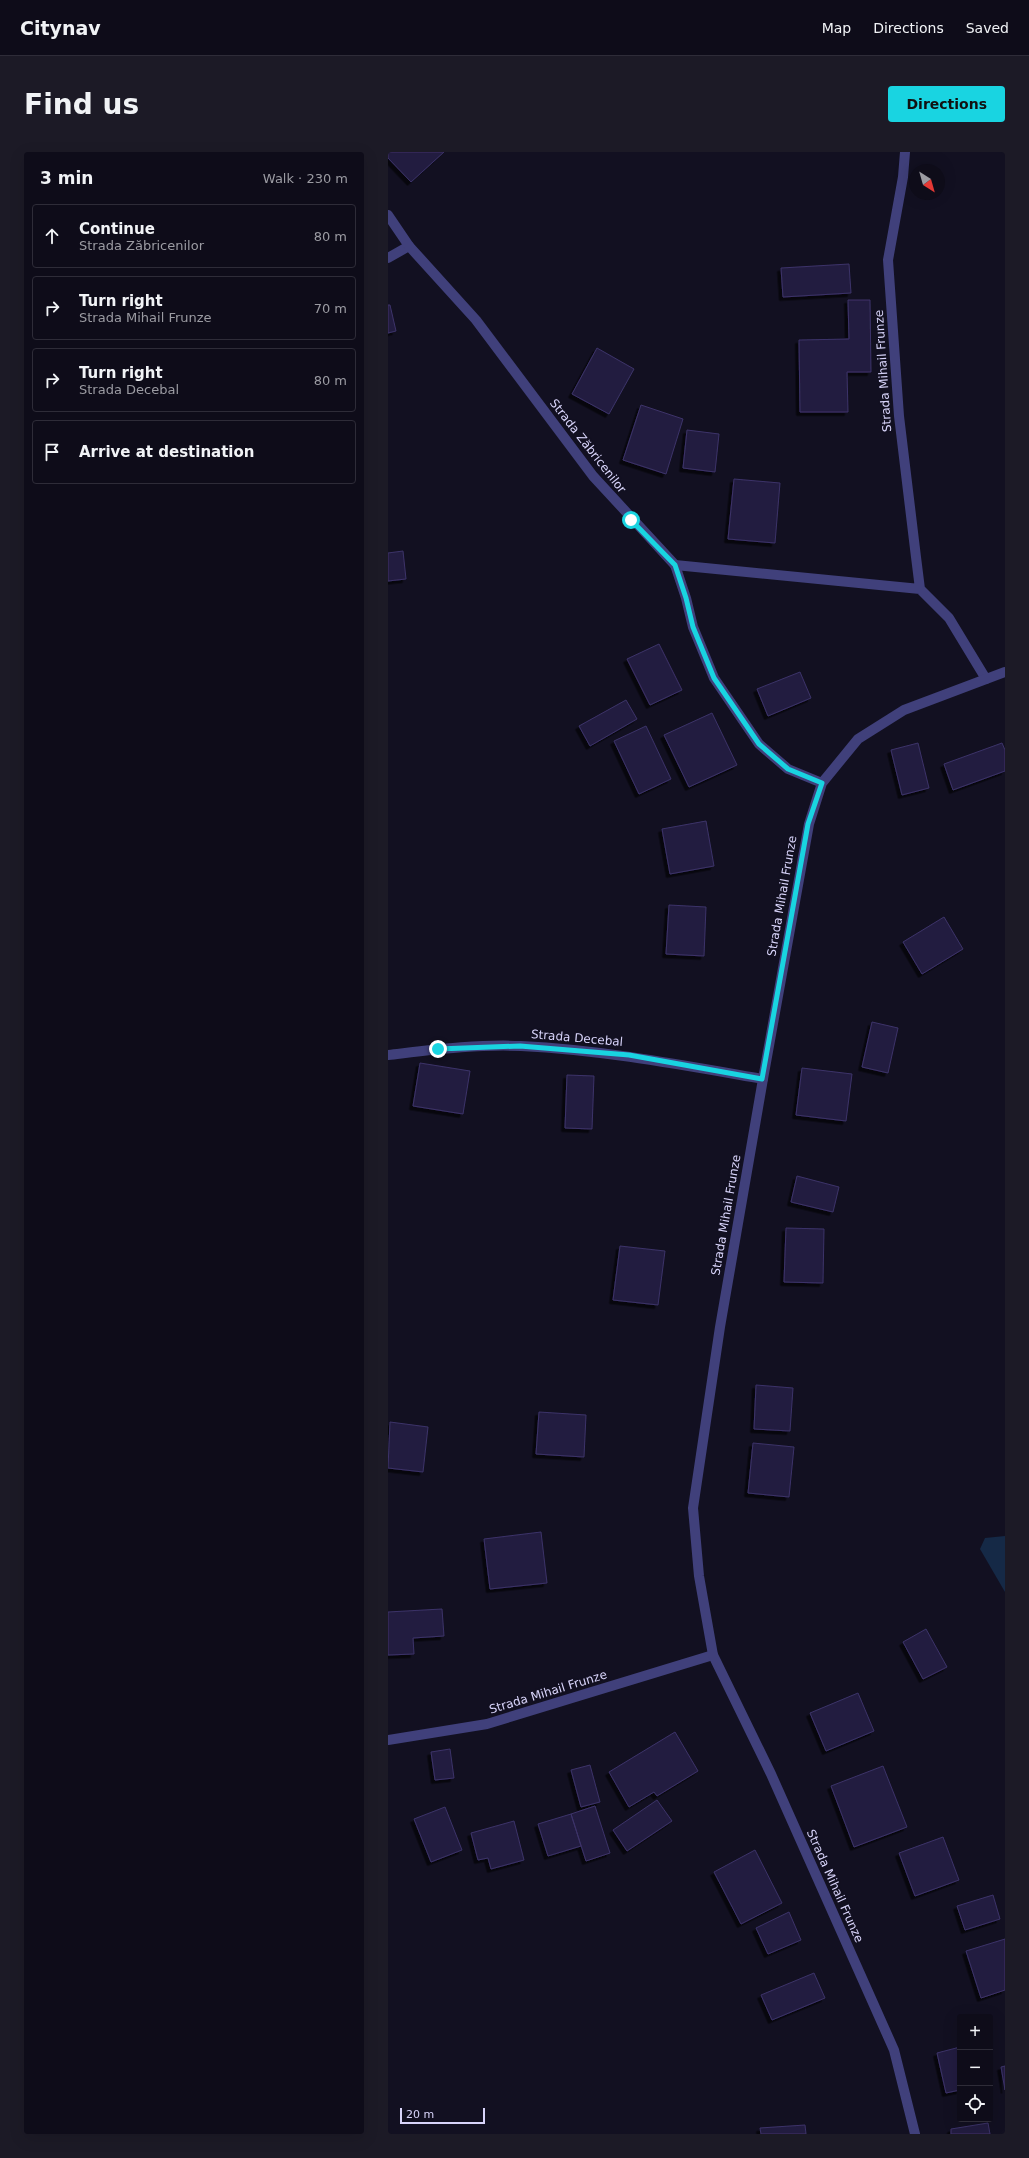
<!DOCTYPE html>
<html lang="en">
<head>
<meta charset="utf-8">
<style>
	:root { --surface:#0e0c19; --page:#1c1a26; --text:#f1f3f6; --muted:#9b9ba2; --line:#2e2c38; --accent:#19d4e1 }
	body { margin:0; font-family:"DejaVu Sans",sans-serif; background:var(--page); color:var(--text) }
	.controls { position:absolute; right:12px; bottom:12px; display:grid; overflow:hidden; border-radius:4px; box-shadow:0 4px 16px #0002 }
	.controls button { width:36px; height:36px; display:grid; place-items:center; padding:0; border:0; border-bottom:1px solid var(--line); background:var(--surface); color:var(--text); font:20px sans-serif }
	.compass { position:absolute; left:521px; top:12px; width:36px; height:36px; border-radius:50%; background:var(--surface); box-shadow:0 4px 16px #0002; rotate:143deg }
	.scale { position:absolute; left:12px; bottom:10px; width:85px; box-sizing:border-box; padding-left:4px; border:2px solid #d8d4fa; border-top:0; font-size:11px; line-height:14px; white-space:nowrap; color:#d8d4fa; -webkit-text-stroke:3px #121021; paint-order:stroke }
	.stop { position:absolute; width:12px; height:12px; margin:-9px; border:3px solid #19d4e1; border-radius:50%; background:#fff }
	.stop.end { background:#19d4e1; border-color:#fff; box-shadow:0 1px 4px #0008 }
	.list { margin:0; padding:0; list-style:none }
	h2 { display:flex; justify-content:space-between; align-items:center; height:52px; margin:0; padding:0 16px; font-size:17px }
	h2 small { font-size:13px; font-weight:400; color:var(--muted) }
	.list li { display:grid; grid-template-columns:26px 1fr auto; gap:12px; align-items:center; box-sizing:border-box; height:64px; margin:0 8px 8px; padding:0 8px; border:1px solid var(--line); border-radius:4px }
	.list b { display:block; font-size:15px; white-space:nowrap }
	.list p { margin:0; font-size:13px; white-space:nowrap; color:var(--muted) }
	.list em { font-size:13px; font-style:normal; color:var(--muted) }
	.icon { flex:none; width:22px; height:22px; fill:none; stroke:currentColor; stroke-width:2; stroke-linecap:round; stroke-linejoin:round }
	.map { position:relative; flex:none; width:617px; height:1982px; overflow:hidden; border-radius:4px }
	header { display:flex; align-items:center; gap:24px; box-sizing:border-box; height:56px; padding:0 20px; background:var(--surface); border-bottom:1px solid var(--line) }
	header strong { font-size:19px }
	nav { display:flex; gap:22px; margin-inline-start:auto; font-size:14px }
	.intro { display:flex; align-items:center; justify-content:space-between; box-sizing:border-box; height:96px; padding:0 24px }
	h1 { margin:0; font-size:28px }
	.button { padding:10px 18px; border-radius:4px; background:var(--accent); color:#111; font-size:14px; font-weight:700 }
	main { display:flex; gap:24px; padding:0 24px }
	aside { flex:1; background:var(--surface); border-radius:4px; box-shadow:0 4px 16px #0002 }
	.map>svg:first-child { display:block }
</style>
</head>
<body>
<header>
<strong>Citynav</strong>
<nav><a>Map</a><a>Directions</a><a>Saved</a></nav>
</header>
<div class="intro"><h1>Find us</h1><a class="button">Directions</a></div>
<main>
<aside>
<h2>3 min<small>Walk · 230 m</small></h2>
<ul class="list">
<li><svg class="icon" aria-label="ahead" viewBox="0 0 24 24"><path d="M12 20V5M6 11l6-6 6 6"/></svg><div><b>Continue</b><p>Strada Zăbricenilor</p></div><em>80 m</em></li>
<li><svg class="icon" aria-label="right" viewBox="0 0 24 24"><path d="M7 20v-9h11M14 6l5 5-5 5"/></svg><div><b>Turn right</b><p>Strada Mihail Frunze</p></div><em>70 m</em></li>
<li><svg class="icon" aria-label="right" viewBox="0 0 24 24"><path d="M7 20v-9h11M14 6l5 5-5 5"/></svg><div><b>Turn right</b><p>Strada Decebal</p></div><em>80 m</em></li>
<li><svg class="icon" aria-label="arrive" viewBox="0 0 24 24"><path d="M6 21V4h12l-3 4 3 4H6"/></svg><div><b>Arrive at destination</b></div></li>
</ul>
</aside>
<div class="map">
<svg width="617" height="1982" viewBox="0 0 617 1982">
	<defs>
		<filter id="shadow"><feDropShadow dx="-3.5" dy="3.5" stdDeviation="0" flood-color="#0009"/></filter>
	</defs>
	<rect width="100%" height="100%" fill="#121021"/>
	<path fill="#152946" d="M617,1384v56l-25,-43 5,-11z"/>
	<path fill="#241e40" stroke="#3c3369" filter="url(#shadow)" d="M0,0h56l-33,30 -23,-24z
		M461,112l2,29 -68,4 -2,-29z
		M460,148h22l1,72h-24l1,40h-48l-1,-72 50,-1z
		M0,153h2l6,26 -8,2z
		M209,196l37,21 -25,45 -37,-20z
		M253,253l42,14 -17,55 -43,-14z
		M299,278l32,4 -4,38 -32,-4z
		M346,327l46,4 -5,60 -47,-4z
		M15,399l3,28 -18,2v-28z
		M271,492l23,46 -32,15 -23,-46z
		M412,520l11,26 -43,18 -11,-27z
		M238,548l11,19 -47,27 -11,-20z
		M324,561l25,52 -48,22 -25,-52z
		M258,574l25,53 -32,15 -25,-53z
		M530,591l11,45 -27,7 -11,-45z
		M614,591l3,7v21l-52,19 -9,-26z
		M318,669l8,45 -44,8 -8,-45z
		M281,753l37,2 -2,49 -38,-2z
		M556,765l19,32 -41,25 -19,-32z
		M484,870l26,6 -10,45 -26,-6z
		M32,911l50,8 -7,43 -50,-8z
		M414,916l50,6 -6,47 -50,-6z
		M179,923l27,1 -2,53 -27,-1z
		M409,1024l42,11 -6,25 -42,-10z
		M398,1076l38,1 -1,54 -39,-1z
		M232,1094l45,5 -7,54 -45,-5z
		M368,1233l37,3 -3,43 -36,-2z
		M151,1260l47,3 -2,42 -48,-3z
		M2,1270l38,5 -5,45 -35,-4z
		M365,1291l41,4 -5,50 -41,-4z
		M153,1380l6,51 -57,6 -6,-50z
		M54,1457l2,27 -31,2 1,16 -26,1v-43z
		M538,1477l21,38 -24,12 -20,-37z
		M470,1541l16,38 -48,20 -16,-38z
		M287,1580l23,39 -41,25 -3,-4 -25,15 -20,-35z
		M62,1597l4,29 -19,2 -4,-28z
		M202,1613l10,37 -19,5 -10,-37z
		M495,1614l24,61 -53,20 -23,-61z
		M269,1648l15,21 -45,30 -14,-21z
		M207,1654l15,47 -24,8 -15,-47z
		M57,1655l17,43 -31,12 -17,-43z
		M183,1662l10,32 -33,10 -10,-32z
		M126,1669l10,39 -33,9 -3,-11 -10,2 -7,-27z
		M555,1685l16,43 -44,16 -16,-43z
		M367,1698l27,53 -41,21 -27,-52z
		M605,1743l7,24 -35,11 -8,-24z
		M401,1760l12,28 -33,14 -12,-26z
		M617,1787v51l-24,8 -15,-47z
		M426,1821l11,25 -53,22 -11,-25z
		M572,1895v43l-14,3 -9,-40z
		M617,1914v24l-4,-23z
		M600,1971l2,11h-39v-5z
		M417,1973l1,9h-45l-1,-6z"/>
	<g fill="none" stroke-linecap="round" stroke-linejoin="round">
		<path stroke="#40407b" stroke-width="10" d="M517,0l-2,25 -15,83 11,156 17,141 4,32 29,29 37,61
			M0,106l21,-12
			M287,413l245,24
			M0,903c44,-5 89,-11 133,-9 82,4 161,19 242,33
			M0,1588l99,-16 226,-69"/>
		<path stroke="#40407b" stroke-width="10" d="M0,63l21,31 67,74 117,156 82,89 11,33 7,29 21,51 45,66 29,25 34,14
			M527,1982l-21,-84 -123,-276 -58,-119 -14,-79 -6,-68 27,-181 43,-248 46,-255 13,-41 36,-44 46,-29 101,-38"/>
	</g>
	<g fill="none" stroke-linecap="round" stroke-linejoin="round">
		<path stroke="#19d4e1" stroke-width="5" d="M50,897l82,-3 109,9 133,24 46,-255 14,-41 -34,-14 -29,-25 -45,-66 -21,-51 -7,-29 -11,-33 -44,-45"/>
	</g>
	<g text-anchor="middle" dominant-baseline="central" stroke-width="3.5" stroke-linejoin="round" paint-order="stroke">
		<g font-size="12" fill="#d8d4fa" stroke="#121021">
			<text transform="translate(495 219) rotate(-94)">Strada Mihail Frunze</text>
			<text transform="translate(200 294) rotate(52)">Strada Zăbricenilor</text>
			<text transform="translate(394 744) rotate(-80)">Strada Mihail Frunze</text>
			<text transform="translate(189 886) rotate(5)">Strada Decebal</text>
			<text transform="translate(338 1063) rotate(-80)">Strada Mihail Frunze</text>
			<text transform="translate(160 1540) rotate(-17)">Strada Mihail Frunze</text>
			<text transform="translate(447 1734) rotate(66)">Strada Mihail Frunze</text>
		</g>
	</g>
</svg>
<div class="controls">
<button>+</button>
<button>−</button>
<button><svg class="icon" aria-label="locate" viewBox="0 0 24 24"><circle cx="12" cy="12" r="6"/><path d="M12 2v4M12 18v4M2 12h4M18 12h4"/></svg></button>
</div>
<svg class="compass" viewBox="-18 -18 36 36"><path d="M0-13l5 13h-10z" fill="#e53935"/><path d="M0 13l5-13h-10z" fill="#9b9ba2"/></svg>
<div class="scale">20 m</div>
<div class="stop" style="left:243px;top:368px"></div>
<div class="stop end" style="left:50px;top:897px"></div>
</div>
</main>
</body>
</html>
